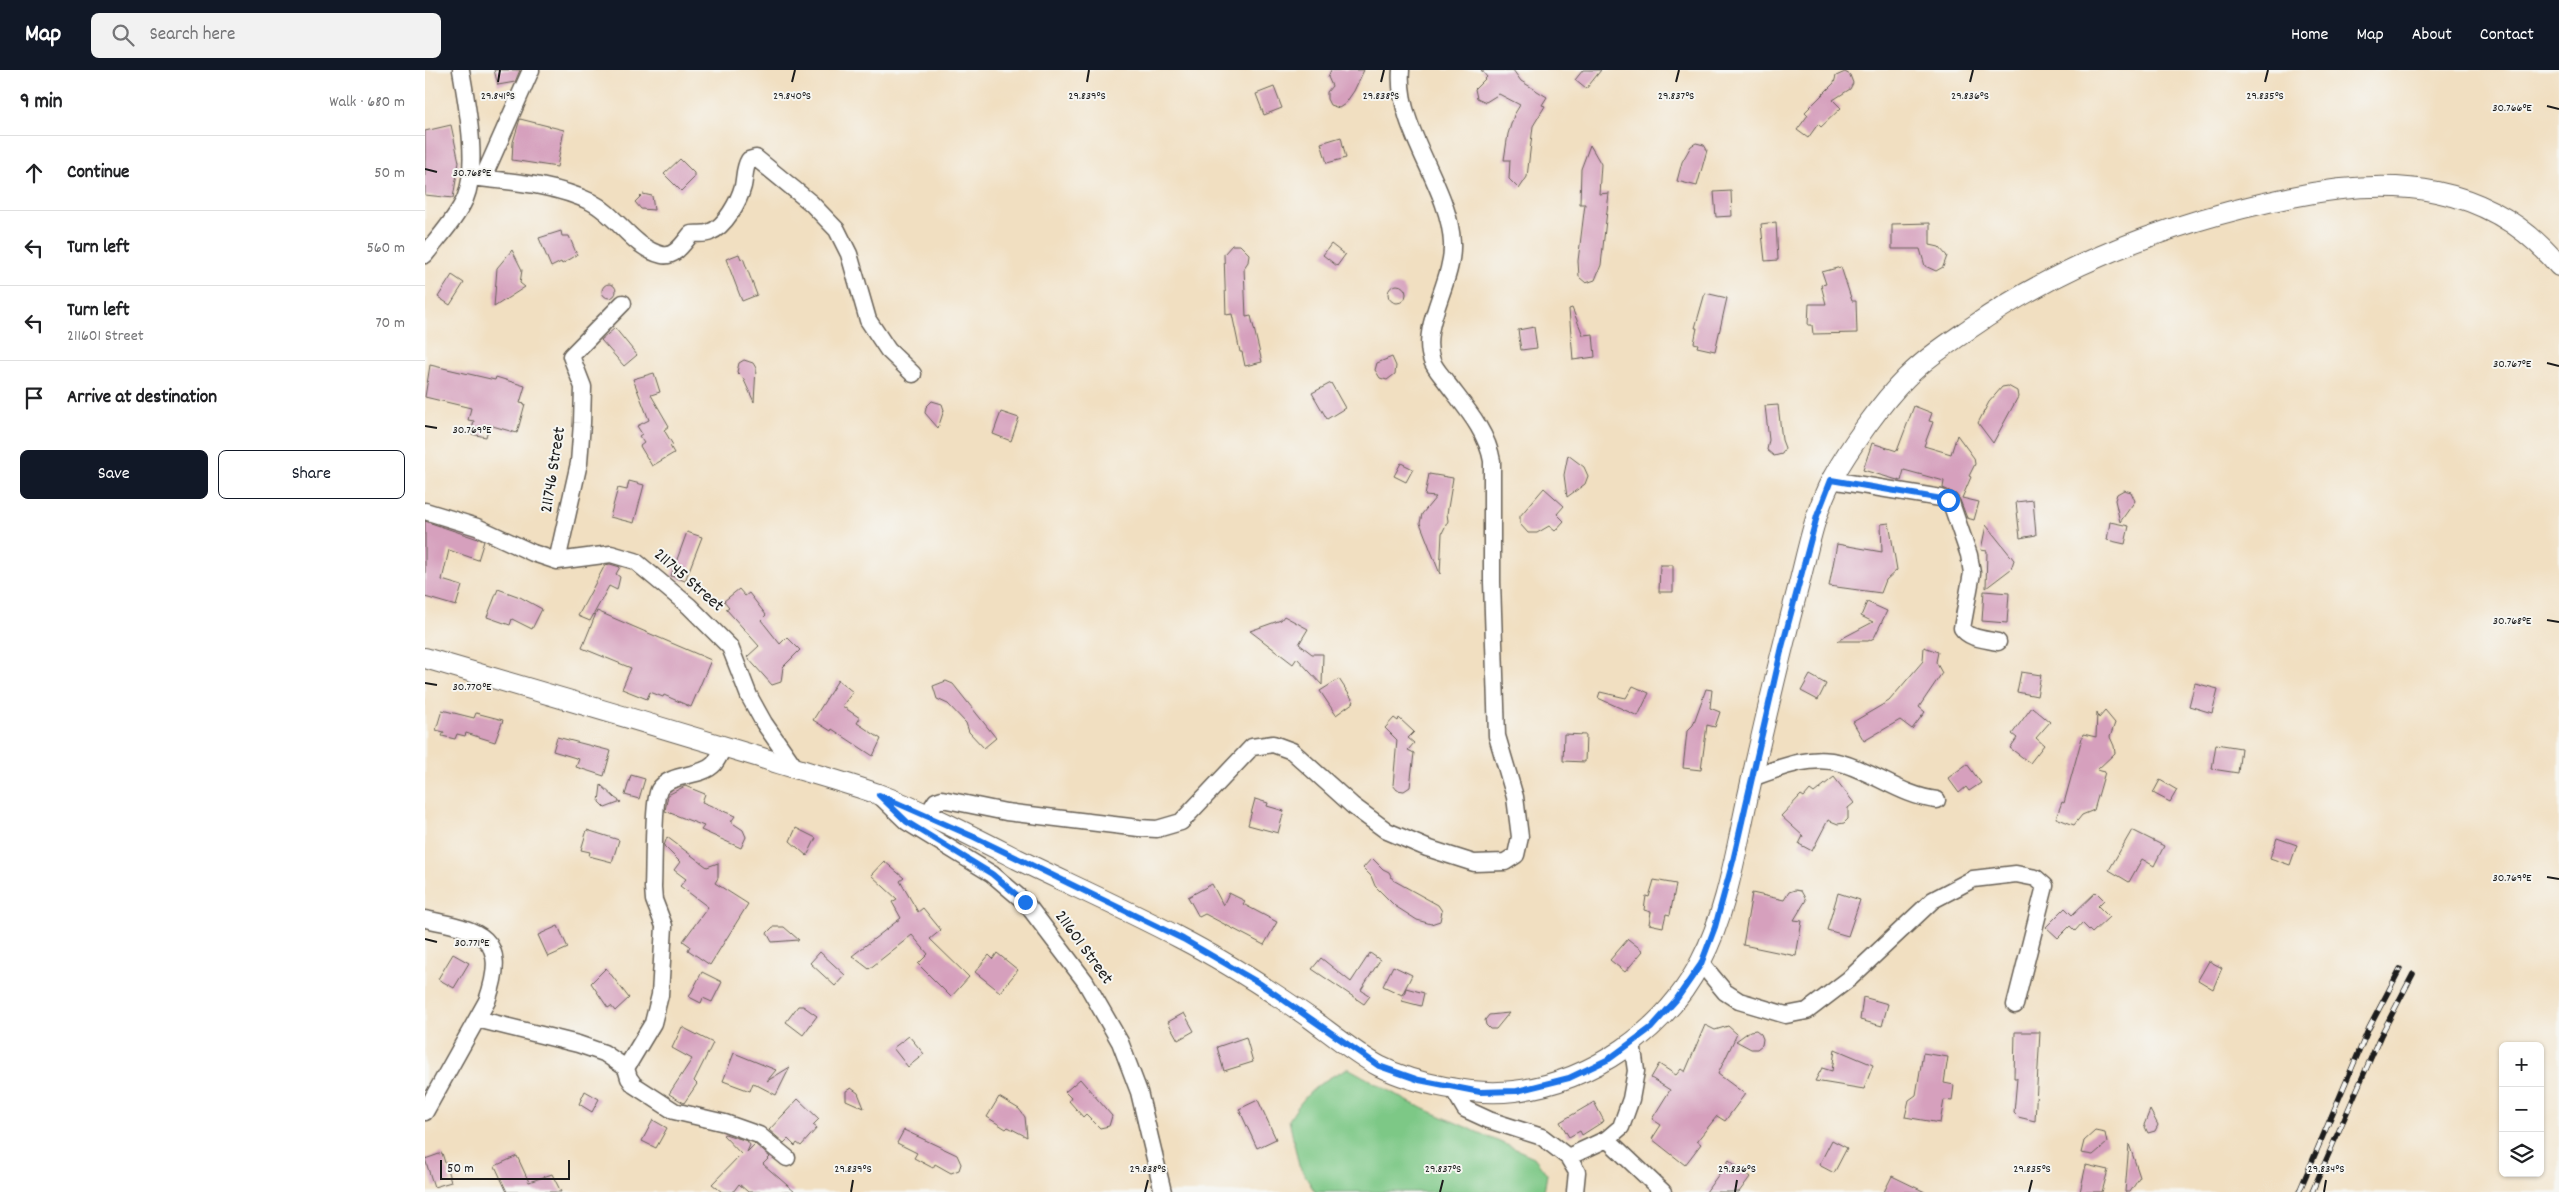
<!DOCTYPE html>
<html lang="en">
<head>
<meta charset="utf-8">
<style>
	:root { --surface:#fff; --page:#f2f2f2; --text:#202124; --muted:#757577; --line:#e0e0e0; --accent:#111827 }
	body { margin:0; font-family:Dekko,sans-serif; background:var(--page); color:var(--text) }
	.controls { position:absolute; right:15px; bottom:15px; display:grid; overflow:hidden; border-radius:8px; box-shadow:0 1px 4px #0004 }
	.controls button { width:45px; height:45px; display:grid; place-items:center; padding:0; border:0; border-bottom:1px solid var(--line); background:var(--surface); color:var(--text); font:25px sans-serif }
	.scale { position:absolute; left:15px; bottom:12px; width:130px; box-sizing:border-box; padding-left:5px; border:2px solid #1c1c1c; border-top:0; font-size:14px; line-height:18px; white-space:nowrap; color:#1c1c1c; -webkit-text-stroke:4px #f6f6f2; paint-order:stroke }
	.stop { position:absolute; width:15px; height:15px; margin:-11px; border:4px solid #1a73e8; border-radius:50%; background:#fff }
	.stop.end { background:#1a73e8; border-color:#fff; box-shadow:0 1px 5px #0008 }
	.list { margin:0; padding:0; list-style:none }
	h2 { display:flex; justify-content:space-between; align-items:center; height:65px; margin:0; padding:0 20px; font-size:21px }
	h2 small { font-size:16px; font-weight:400; color:var(--muted) }
	.list li { display:grid; grid-template-columns:32px 1fr auto; gap:15px; align-items:center; box-sizing:border-box; height:75px; padding:0 20px; border-top:1px solid var(--line) }
	.list b { display:block; font-size:19px; white-space:nowrap }
	.list p { margin:0; font-size:16px; white-space:nowrap; color:var(--muted) }
	.list em { font-size:16px; font-style:normal; color:var(--muted) }
	.actions { display:flex; gap:10px; padding:15px 20px }
	.actions a { flex:1; padding:11px 0; border:1px solid var(--accent); border-radius:8px; text-align:center; font-size:18px; color:var(--accent) }
	.actions .main { background:var(--accent); color:#fff }
	.icon { flex:none; width:28px; height:28px; fill:none; stroke:currentColor; stroke-width:2; stroke-linecap:round; stroke-linejoin:round }
	.map { position:relative; flex:none; width:2134px; height:1122px; overflow:hidden }
	header { display:flex; align-items:center; gap:30px; box-sizing:border-box; height:70px; padding:0 25px; background:var(--accent); color:#fff }
	header strong { font-size:24px }
	nav { display:flex; gap:28px; margin-inline-start:auto; font-size:18px }
	.search { width:350px; height:45px; background:var(--page); display:flex; align-items:center; gap:12px; box-sizing:border-box; padding:0 18px; border-radius:8px; color:var(--muted); font-size:19px }
	main { display:flex }
	aside { flex:1; background:var(--surface) }
	.map>svg:first-child { display:block }
</style>
</head>
<body>
<header>
<strong>Map</strong>
<div class="search"><svg class="icon" aria-label="search" viewBox="0 0 24 24"><circle cx="10" cy="10" r="6"/><path d="M15 15l6 6"/></svg>Search here</div>
<nav><a>Home</a><a>Map</a><a>About</a><a>Contact</a></nav>
</header>
<main>
<aside>
<h2>9 min<small>Walk · 680 m</small></h2>
<ul class="list">
<li><svg class="icon" aria-label="ahead" viewBox="0 0 24 24"><path d="M12 20V5M6 11l6-6 6 6"/></svg><div><b>Continue</b></div><em>50 m</em></li>
<li><svg class="icon" aria-label="left" viewBox="0 0 24 24"><path d="M17 20v-9H6M10 6l-5 5 5 5"/></svg><div><b>Turn left</b></div><em>560 m</em></li>
<li><svg class="icon" aria-label="left" viewBox="0 0 24 24"><path d="M17 20v-9H6M10 6l-5 5 5 5"/></svg><div><b>Turn left</b><p>211601 Street</p></div><em>70 m</em></li>
<li><svg class="icon" aria-label="arrive" viewBox="0 0 24 24"><path d="M6 21V4h12l-3 4 3 4H6"/></svg><div><b>Arrive at destination</b></div></li>
</ul>
<div class="actions"><a class="main">Save</a><a>Share</a></div>
</aside>
<div class="map">
<svg width="2134" height="1122" viewBox="0 0 2134 1122">
	<rect width="100%" height="100%" fill="#f6f6f2"/>
	<filter id="ink" filterUnits="userSpaceOnUse"><feTurbulence type="fractalNoise" baseFrequency=".02" numOctaves="2"/><feDisplacementMap in="SourceGraphic" scale="10" xChannelSelector="R" yChannelSelector="G"/><feConvolveMatrix kernelMatrix="1 2 1 2 8 2 1 2 1" color-interpolation-filters="sRGB"/></filter>
	<filter id="wash" filterUnits="userSpaceOnUse"><feTurbulence type="fractalNoise" baseFrequency=".0096" numOctaves="4" result="noise"/><feDisplacementMap in="SourceGraphic" scale="20" xChannelSelector="R" yChannelSelector="G"/><feGaussianBlur stdDeviation="1.12" result="paint"/><feColorMatrix in="noise" values="0 0 0 0 0 0 0 0 0 0 0 0 0 0 0 0 0 1.4 0 .05"/><feComposite in="paint" operator="in"/></filter>
	<g filter="url(#wash)">
		<rect width="100%" height="100%" fill="#f1dfc1"/>
		<path fill="#7dc886" stroke="#4c7251" d="M923,998l63,35 123,54 13,17 -3,18h-229l-16,-26 -10,-46c18,-29 29,-37 59,-52z"/>
		<g id="blocks">
			<path fill="#d6a0bd" d="M69,0h26l-5,12 -17,3z
				M906,0h33l-10,21 -9,13 -6,4 -9,-3 -3,-6v-7l5,-6 -4,-9z
				M1056,0h32l8,11 26,16 -5,8 3,1 -12,20 -6,51 -8,12 -10,-10 1,-19h-6l4,-26 6,-19 6,-10 -21,-11 -13,8 -9,-4 -2,-9 12,-12z
				M1158,0h18l-15,19 -11,-9z
				M1420,2l5,3 3,8 -3,6 -17,11 8,8 -20,19 -3,-3 -10,14 -11,-8 11,-15 -3,-3 29,-29 2,-7z
				M849,17l8,21 -18,7 -8,-21z
				M95,49l44,11 -7,37 -45,-7 1,-18z
				M26,55l8,37 -6,36 -28,-3v-64z
				M916,67l5,21 -19,5 -6,-20z
				M1271,73l8,2 3,5 -10,36 -20,-5 5,-19 9,-16z
				M1165,75l11,19 -2,30 10,-1 -8,72 -6,15 -9,3 -7,-6 -1,-16 7,-57h-5l1,-35z
				M255,89l14,14v5l-13,13 -17,-17z
				M1306,121l1,25 -16,1 -2,-25z
				M218,124l9,2 2,14 -13,-1 -6,-7z
				M1351,152l2,38 -13,1 -4,-37z
				M1505,153v22l9,2 8,9 -4,11 -7,4 -11,-5 -5,-17h-28v-25z
				M136,161l1,5h7l8,19 -15,9 -1,-2 -10,5 -12,-29z
				M906,174l14,11 -8,11 -14,-11z
				M807,175h8l9,9 -1,8 -4,6 2,49 5,-1 11,46 -17,4 -3,-14h-2l-8,-38 -6,1 -2,-61z
				M87,180l10,20 -2,13 5,4 -31,20 3,-39z
				M314,184l2,5 2,-1 14,37 -15,6 -16,-42z
				M1416,197l11,34h4l1,32 -44,1 -1,-9h-4l1,-21h17l-5,-19 5,-1 -4,-12z
				M27,205l12,8 -14,22 -12,-8z
				M177 221a7 7 0 1 1 14 0a7 7 0 1 1-14 0Z
				M963 224a9 9 0 1 1 18 0a9 9 0 1 1-18 0Z
				M1280,223l22,5 -12,53 -18,-4 1,-3 -4,-1 3,-15h-2z
				M1147,238l11,27 10,-1 2,23 -22,3 -4,-51z
				M1109,257l3,21 -16,2 -3,-20z
				M190,258l22,27 -13,11 -23,-26z
				M967,287l4,9 -1,8 -8,6 -7,-2 -5,-8 2,-7z
				M319,290l9,3 3,5 -2,34 -11,-24 -6,-6 2,-9z
				M5,295l65,15 1,-3 29,9 -5,17 5,1 -8,29 -28,-8 -3,12 -15,-3 3,-13 -6,-1 3,-12 -46,-11z
				M229,303l6,19 -9,3 18,31 -5,4 9,15 -3,1 4,7 -22,13 -12,-20 4,-3 -5,-7 3,-2 -5,-8 12,-6 -16,-41z
				M906,313l14,25 -18,11 -15,-26z
				M1583,316l9,5 1,6 -25,46 -15,-20 11,-21 13,-15z
				M507,331l10,3 2,6 -6,18 -13,-15 1,-6z
				M1353,335l4,35 3,8 -3,6 -8,2 -7,-6 2,-10 -4,-34z
				M1489,336l18,7 -3,8 4,1 -9,24 27,8 6,-19 17,23 1,6 -6,12 2,1 -9,21 17,4 -5,18 -7,-2 -7,-18 -4,-6 -13,-6 1,-7 -40,-11 -3,11 -38,-11 9,-27 25,8z
				M576,342l18,6 -8,23 -18,-7z
				M1143,385l16,12 4,9 -3,8 -18,13 -3,-22z
				M976,393l12,6 -7,13 -12,-6z
				M1004,404l24,4 -6,36 1,7 -6,12 -2,41 -20,-51 2,-9 14,-17 -11,-1z
				M204,411l15,4 -10,38 -24,-6 8,-29 9,2z
				M1119,418l20,18 -7,8 7,7 -9,10 -6,-5 -12,7h-9l-8,-9v-8z
				M1699,420l7,2 4,9 -15,21 -5,-22 2,-6z
				M1608,430l3,35 -16,3 -4,-36z
				M0,451l59,20 -6,19 -29,-10 -7,30 20,6 -6,20 -31,-9z
				M1685,452l19,4 -4,18 -18,-4z
				M1464,453l8,47 -11,10 -5,13 -52,-7 8,-42 45,8 -1,-28z
				M1561,455l28,35 -3,9 -25,19 1,-37 -6,-1z
				M262,462l15,5 -17,44 -14,-5z
				M185,494l10,3 -4,7 4,3 -3,13 -8,-4 -19,35 -12,-5 27,-51z
				M1235,495h13v27h-14z
				M73,519l22,8 22,12 -10,20 -20,-10 -2,6 -23,-8z
				M314,519l6,7 4,-3 17,22 -5,5 19,24 7,-7 13,13 -17,17 -2,15 -9,3 -25,-28 12,-11 -33,-37 3,-2 -5,-6z
				M1559,521l25,2 -2,30 -25,-2z
				M1442,532l20,9 -13,27 -6,3h-31l36,-19 -12,-6z
				M172,541l114,49 -20,47 -27,-12 -1,2 -13,-5 -3,7 -25,-10 9,-21 -49,-20z
				M859,546l24,13 -9,15 13,10h11l-1,31 -25,-27 -4,6 -43,-33 31,-11z
				M1499,577l14,5 -2,10 6,11 -23,34 6,5 -13,17 -12,-9 -36,21 -11,-19 36,-21 34,-40z
				M1596,602l20,3 -4,21 -20,-4z
				M1385,605l16,9 -8,16 -17,-9z
				M914,609l15,23 -18,13 -16,-24z
				M413,610l15,12 -11,14 18,12 -3,5 24,16 -8,17 -41,-27 -1,2 -18,-11z
				M521,611l7,3 43,54 -12,10 -15,-16 -3,-9 -18,-19 -11,-5 -4,-13z
				M1770,613l23,6 -6,24 -23,-7z
				M1208,616l16,7 -11,23 -40,-18 2,-6 26,6z
				M1281,619l6,1 -2,18 10,4 -5,15 -8,-2 -6,45 -18,-2 4,-37 6,-6z
				M1607,637l18,15 -14,16 8,7 -14,18 -20,-15 7,-10 -5,-4z
				M17,640l32,8 2,-5 27,7 -8,22 -29,-9 -1,3 -8,-2 -2,5 -13,-3 2,-4 -8,-2z
				M1680,641l10,12 -5,14 4,9 1,7 -18,17 8,2 -11,38 -12,5 -8,10 -18,-7 6,-16 2,1 19,-69 13,3 1,-25 2,6z
				M969,648l4,3 1,-3 15,14 -6,6 6,5 -6,7 6,3 -4,34 -6,4 -7,-1 -4,-5 4,-45 -12,-12z
				M1139,664l22,1 -1,27 -22,-1z
				M132,667l54,14 -7,25 -28,-9 3,-8 -26,-8z
				M1791,674l25,4 -3,25 -26,-4z
				M1542,694l14,19 -12,8 -3,-4 -7,6 -11,-15z
				M206,705l14,4 -6,20 -14,-4z
				M1409,707l20,26 -6,5v11l-4,4 -6,1 -10,-4 -16,31 -13,-7 4,-8 -22,-20 20,-21 3,2 6,-7 4,3z
				M1735,710l17,10 -7,12 -17,-9z
				M176,715l14,13 6,4 -16,6 -6,-6z
				M260,716l20,8 -3,8 33,14 -4,6 12,8 3,7 -5,11 -40,-18 3,-4 -39,-15 3,-16z
				M830,729l13,4 -1,3 17,5 -6,22 -30,-8z
				M371,758l20,10 -9,18 -17,-15z
				M162,760l32,10 -7,22 -23,-6 1,-4 -9,-2z
				M1707,760l32,16 -10,20 -12,-7 -13,23 -20,-12z
				M242,767l40,30 11,-4v15l-3,5 33,21 -38,61 -22,-15 2,-4 -7,-5 25,-34 -28,-21 6,-7 -12,-9 6,-8 -16,-16z
				M1852,768l20,7 -7,20 -20,-7z
				M947,788l11,11 6,3 4,8 45,25 4,6 -2,10 -9,3 -14,-4 -22,-14 -20,-20 -4,-10 -8,-8z
				M459,791l20,17 -4,3 18,31 5,-4 18,22 -11,9 39,38 -18,20 -33,-33 10,-10 -16,-19 -43,34 -17,-13 49,-38 -9,-16 5,-3 -26,-24z
				M1229,810l22,4 -6,31 -4,-1 -3,13 -14,-3 2,-12 -7,-2 2,-14 3,1z
				M787,814l11,21 6,-12 16,8 -2,3 34,18 -13,23 -59,-31 -6,3 -11,-20z
				M1370,820l6,1 5,9 -12,20 8,1 -6,35 -53,-11 9,-52 32,7 5,-8z
				M1671,822l8,8 -6,6 11,11 -17,16 -10,-10 -7,8 -5,-5 -12,12 -12,-11 19,-19 7,7z
				M1413,823l22,7 -12,36 -21,-6z
				M133,856l10,22 -20,9 -10,-22z
				M348,857h11l15,13 -27,2 -5,-9z
				M1203,869l15,12 -18,21 -15,-12z
				M395,882l25,23 -10,11 -25,-23z
				M572,883l21,17 -18,22 -25,-20 14,-17 4,4z
				M945,883l10,7 -19,30 9,6 -6,8 -52,-35 9,-11 30,24z
				M28,884l16,9 -15,25 -16,-9z
				M1784,891l13,7 -9,21 -15,-9z
				M968,896l19,9 -10,20 -19,-9z
				M181,898l23,30 -14,13 -4,-5 -3,2 -17,-25z
				M277,902l20,10 -10,20 -9,-4 -2,5 -12,-6z
				M981,918l18,5 -3,13 -19,-5z
				M1438,927l25,7 -6,22 -22,-6z
				M373,936h5l14,10 -14,19 -17,-13z
				M759,943l10,18 -16,9 -10,-18z
				M1084,943l-13,16h-6l-4,-4 -1,-5 4,-5z
				M1280,955l10,5 13,-4 9,8 -19,40 27,20 -20,27 -8,-5 -20,25 4,3 -16,21 -33,-26 9,-14 -9,-6 18,-29 -19,-12 8,-14 17,11 5,-6 4,3z
				M257,957l31,16 -19,38 3,3 -13,19 -15,-9 23,-35 -20,-11z
				M1331,960l5,4 2,5 -1,6 -5,4h-6l-15,-8 14,-10z
				M1590,962h25l-5,89 -17,-4 -4,-4 3,-35h-3z
				M484,966l15,18 -16,13 -15,-19z
				M821,967l7,25 -29,9 -7,-24z
				M1410,979l38,16 -9,24 -49,-8 7,-13 10,3z
				M309,983l42,17 -9,11 23,-14 -14,28 -23,-12 -3,8 -27,-10z
				M1498,983l25,4 -4,26 10,2 -2,16 -8,-1 -4,23 -35,-6 4,-17 7,-5z
				M655,1009l32,37 -3,10 -9,2 -14,-14 -3,3 -14,-16 2,-3 -6,-6z
				M426,1018l7,5 6,15 -18,-8v-9z
				M160,1021l14,8 -7,13 -13,-8z
				M574,1027l20,12 6,8 2,20 -19,-10 -2,2 -19,-12z
				M373,1029l21,20 -6,6 4,3 -16,18 -4,-3 -2,3 -7,-7 -4,4 -15,-13z
				M833,1030l18,39 -19,9 -18,-39z
				M1169,1032l10,19 -22,14 -2,-4 -11,6 -9,-15z
				M1725,1040l8,15 -3,6 -7,2 -4,-8z
				M228,1050l14,8 -11,20 -14,-7z
				M479,1060l53,25 4,9 -2,6 -8,3 -16,-9 -2,4 -19,-10 3,-5 -20,-10z
				M1670,1061l10,2 2,10 -14,12 -12,-2 3,-12z
				M300,1064l22,7 3,4 -3,7 8,-8 15,13 -7,7 32,28h-47l-9,-8 -6,8h-11l-10,-8 29,-30 -18,-19z
				M1407,1070l15,8 -13,25 -15,-8z
				M1704,1074l11,33 -10,15h-5z
				M17,1083l9,29 -17,5 -9,-28z
				M92,1086l12,26 23,-8 9,18h-54l-12,-26z
				M1304,1090l21,17 -11,15h-33z
				M1661,1095l22,5 -6,22h-22z
				M1467,1106l33,16h-41z"/>
		</g>
	</g>
	<g filter="url(#ink)">
		<use href="#blocks" fill-opacity="0" stroke="#676056" stroke-width="1"/>
		<g fill="none" stroke-linecap="round" stroke-linejoin="round">
			<defs>
				<path id="minor" d="M46,107c41,5 83,7 120,25 26,13 42,46 71,53 13,3 22,-13 29,-21 6,-1 13,1 19,-2 15,-5 29,-31 33,-46 2,-9 1,-18 6,-26l7,-2 55,45 26,27 12,24 19,66 20,30 25,24
					M58,108l48,-108
					M0,185c13,-17 31,-36 40,-56 14,-33 2,-94 -4,-129
					M1406,410l110,18 10,5 18,52 3,18 -10,55c7,11 23,11 36,14
					M0,441l52,16 56,26 24,8 54,-7 24,7 54,45 41,41 19,49 15,27 32,46
					M132,491l22,-98 3,-40 1,-36 -12,-31 52,-53
					M299,677c-3,5 -6,12 -10,17 -13,14 -44,8 -55,26 -6,10 -5,80 -6,97l1,13 10,26 -4,69 -7,28 -27,45 3,10 5,7 40,26 51,12 34,12 28,23
					M1327,708c27,-10 59,-24 89,-15 33,9 61,33 96,37
					M457,728l25,24 85,52 33,28 60,79 35,61 19,50 24,100
					M502,745l9,-14 6,-2 64,13 133,16 18,1 24,-7 71,-75 21,-3 19,7 61,55 34,25 40,17 47,15 31,-1 11,-7 4,-18 -5,-40 -18,-61 -5,-154v-121c-5,-30 -27,-54 -45,-78 -4,-6 -12,-14 -15,-22 -13,-35 22,-79 20,-118 -2,-57 -56,-113 -51,-173
					M0,849c55,11 85,17 62,82l-62,111
					M1276,893l24,29 14,9 47,14 21,-4 42,-32 84,-79 40,-21 43,-5 20,4 9,8 -30,119
					M52,949l101,25 26,9 22,15
					M1027,1017l13,22 24,11 53,17 26,20 9,15 -2,20
					M1182,1069l56,53
					M1143,1087l39,-18 14,-12 10,-28 5,-28 -4,-29"/>
				<path id="tertiary" d="M0,588c111,33 223,65 334,99 39,13 80,23 119,37 48,18 94,42 139,65 54,26 110,51 163,79 45,23 88,51 130,80 22,16 45,35 69,48 35,18 96,30 135,25 77,-9 152,-60 187,-130 27,-51 36,-118 49,-174 15,-67 31,-135 49,-203 9,-35 16,-73 33,-105 17,-31 50,-77 74,-101 20,-20 43,-35 66,-51 95,-66 207,-107 320,-130 100,-21 198,-15 267,69"/>
			</defs>
			<use href="#minor" stroke="#676056" stroke-width="19"/>
			<use href="#tertiary" stroke="#676056" stroke-width="22"/>
			<use href="#minor" stroke="#fff" stroke-width="16"/>
			<use href="#tertiary" stroke="#fff" stroke-width="20"/>
			<defs>
				<path id="rail" d="M1874,1122l70,-164 31,-59
					M1887,1122l69,-157 32,-61"/>
			</defs>
			<use href="#rail" stroke="#1c1c1c" stroke-width="5.5"/>
			<use href="#rail" stroke="#f6f6f2" stroke-width="4" stroke-dasharray="11" stroke-linecap="butt"/>
		</g>
	</g>
	<g fill="none" stroke-linecap="round" stroke-linejoin="round" filter="url(#ink)">
		<path stroke="#1a73e8" stroke-width="6" d="M600,832l-33,-28 -85,-52 -28,-27 95,42 209,102 76,44 120,83 40,14 61,12 37,-1 52,-13 40,-19 42,-31 25,-28 25,-36 14,-37 18,-66 49,-214 35,-131 14,-36 117,20"/>
	</g>
	<path fill="none" stroke="#1c1c1c" stroke-width="2" d="M73,12l2,-12M367,12l3,-12M662,12l2,-12M956,12l3,-12M1251,12l3,-12M1545,12l3,-12M1840,12l3,-12M2122,36l12,3M0,99l12,3M2122,293l12,3M0,356l12,2M2122,550l12,2M0,613l12,2M2122,807l12,2M0,869l12,3M426,1122l2,-12M720,1122l3,-12M1015,1122l3,-12M1310,1122l2,-12M1604,1122l3,-12M1899,1122l2,-12"/>
	<g text-anchor="middle" dominant-baseline="central" stroke-width="4" stroke-linejoin="round" paint-order="stroke">
		<g font-size="18" fill="#1c1c1c" stroke="#f6f6f2">
			<text transform="translate(129 400) rotate(-81)">211746 Street</text>
			<text transform="translate(263 511) rotate(41)">211745 Street</text>
			<text transform="translate(658 878) rotate(54)">211601 Street</text>
		</g>
	</g>
	<g font-size="12" text-anchor="middle" fill="#1c1c1c" stroke="#f6f6f2" stroke-width="4" stroke-linejoin="round" paint-order="stroke">
		<text x="73" y="29">29.841°S</text>
		<text x="367" y="29">29.840°S</text>
		<text x="662" y="29">29.839°S</text>
		<text x="956" y="29">29.838°S</text>
		<text x="1251" y="29">29.837°S</text>
		<text x="1545" y="29">29.836°S</text>
		<text x="1840" y="29">29.835°S</text>
		<text x="2087" y="41">30.766°E</text>
		<text x="47" y="106">30.768°E</text>
		<text x="2087" y="297">30.767°E</text>
		<text x="47" y="363">30.769°E</text>
		<text x="2087" y="554">30.768°E</text>
		<text x="47" y="620">30.770°E</text>
		<text x="2087" y="811">30.769°E</text>
		<text x="47" y="876">30.771°E</text>
		<text x="428" y="1102">29.839°S</text>
		<text x="723" y="1102">29.838°S</text>
		<text x="1018" y="1102">29.837°S</text>
		<text x="1312" y="1102">29.836°S</text>
		<text x="1607" y="1102">29.835°S</text>
		<text x="1901" y="1102">29.834°S</text>
	</g>
</svg>
<div class="controls">
<button>+</button>
<button>−</button>
<button><svg class="icon" aria-label="layers" viewBox="0 0 24 24"><path d="M12 4l9 5-9 5-9-5zM3 14l9 5 9-5"/></svg></button>
</div>
<div class="scale">50 m</div>
<div class="stop" style="left:1523px;top:430px"></div>
<div class="stop end" style="left:600px;top:832px"></div>
</div>
</main>
</body>
</html>
